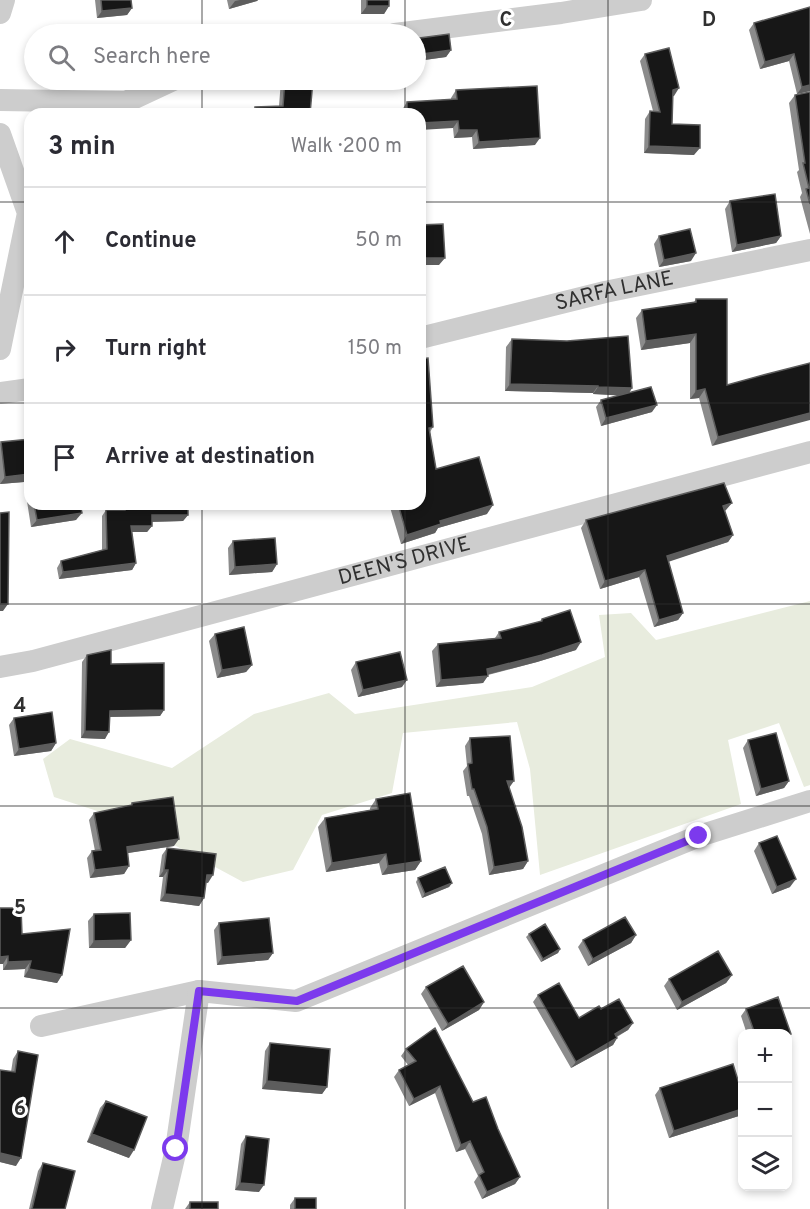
<!DOCTYPE html>
<html lang="en">
<head>
<meta charset="utf-8">
<style>
	:root { --surface:#fff; --page:#f7f7f7; --text:#2b2b33; --muted:#7c7c81; --line:#e1e1e2 }
	body { margin:0; font-family:Overpass,sans-serif; background:var(--page); color:var(--text) }
	.controls { position:absolute; right:18px; bottom:18px; display:grid; overflow:hidden; border-radius:12px; box-shadow:0 3px 9px #0003 }
	.controls button { width:54px; height:54px; display:grid; place-items:center; padding:0; border:0; border-bottom:2px solid var(--line); background:var(--surface); color:var(--text); font:30px sans-serif }
	.stop { position:absolute; width:18px; height:18px; margin:-14px; border:4px solid #7c3aed; border-radius:50%; background:#fff }
	.stop.end { background:#7c3aed; border-color:#fff; box-shadow:0 2px 6px #0008 }
	.list { margin:0; padding:0; list-style:none }
	h2 { display:flex; justify-content:space-between; align-items:center; height:78px; margin:0; padding:0 24px; font-size:26px }
	h2 small { font-size:20px; font-weight:400; color:var(--muted) }
	.list li { display:grid; grid-template-columns:39px 1fr auto; gap:18px; align-items:center; box-sizing:border-box; height:108px; padding:0 24px; border-top:2px solid var(--line) }
	.list b { display:block; font-size:22px; white-space:nowrap }
	.list em { font-size:20px; font-style:normal; color:var(--muted) }
	.icon { flex:none; width:33px; height:33px; fill:none; stroke:currentColor; stroke-width:2; stroke-linecap:round; stroke-linejoin:round }
	.map { position:relative; flex:none; width:810px; height:1209px; overflow:hidden }
	.search { position:absolute; background:var(--surface); box-shadow:0 3px 9px #0003; left:24px; top:24px; width:402px; height:66px; display:flex; align-items:center; gap:15px; box-sizing:border-box; padding:0 21px; border-radius:33px; color:var(--muted); font-size:22px }
	.panel { position:absolute; background:var(--surface); box-shadow:0 3px 9px #0003; left:24px; top:108px; width:402px; height:402px; border-radius:18px }
	.map>svg:first-child { display:block }
</style>
</head>
<body>
<div class="map">
<svg width="810" height="1209" viewBox="0 0 810 1209">
	<rect width="100%" height="100%" fill="#fff"/>
	<path fill="#e8ecde" d="M810,601v184l-6,2 -25,-64 -51,17 13,64 -201,71 -10,-106 -13,-47 -114,11 -11,60 -70,22 -29,55 -50,12 -65,-35 -59,-29 -65,-21 -11,-38 27,-20 102,29 82,-54 75,-21 26,21 177,-27 73,-30 -6,-42 32,-2 25,27z"/>
	<g fill="none" stroke-linecap="round" stroke-linejoin="round">
		<g stroke="#cdcdcd" stroke-width="22">
			<path d="M0,13l4,-13"/>
			<path d="M395,34l166,-21 80,-13"/>
			<path d="M0,100l126,2 47,-22"/>
			<path d="M0,134l28,79 -28,136"/>
			<path id="s1" d="M420,338l185,-46 205,-42"/>
			<path d="M0,393l30,-4"/>
			<path id="s2" d="M0,667l33,-6 777,-209"/>
			<path d="M41,1026l158,-35 97,10 403,-165 111,-35"/>
			<path d="M162,1209l14,-60 23,-158"/>
		</g>
	</g>
	<path fill="#8b8b8b" d="M95,0h36l1,8 -5,7 -30,3z
		M227,0h31l-1,1 -28,8z
		M361,0h28v6l-5,8h-23z
		M810,7v84l-13,3 -8,-33 -29,8 -11,-39 5,-7z
		M420,38l31,12 -5,7 -29,4 -1,-17z
		M645,54l29,42h-1l-1,28 22,31 -50,-2 1,-34 5,-8h3l-13,-50z
		M281,80h32l-3,34h-60l5,-7 24,-1z
		M456,90l79,55 -62,4 -1,-12 -18,1 -1,-10 -33,-14h-18v-4l5,-8 44,-2v-2z
		M810,92v142l-10,-37 2,-4 -5,-21 2,-2 -10,-67 6,-8z
		M30,159v19l-4,-12z
		M730,201l51,35 -5,7 -44,9 -7,-43z
		M659,236l32,25 -32,6 -5,-23z
		M696,299l31,86 40,-11 -55,72 -13,-48 -9,1v-56l-49,7 -5,-32 6,-8 52,-8z
		M512,339l120,49 -3,5 23,19 -51,14 -5,-19 5,-7 18,-5 -26,-1v-1l-88,-2 1,-44z
		M420,359l13,68 -3,5 6,37 51,45 -49,14 -3,5 -34,11 -12,-40h31z
		M30,439v65h50l-4,16 -45,7 -7,-45 -24,2v-40l1,-2z
		M121,504h67v11l-5,6 -31,1v4l-5,6h-15l4,31 -4,7 -73,9 -2,-11 4,-7 41,-11v-34l4,-6h15z
		M726,510l-1,1 8,24 -5,7 -60,19 15,52 -5,7 -24,7 -15,-50 -39,12 -19,-61 5,-8z
		M233,541l44,23 -5,8 -43,3 -1,-27z
		M542,619l34,31 -39,12 -49,13 -5,8 -47,4 -4,-36 6,-7 57,-6 4,-6 41,-10z
		M215,634l37,31 -6,7 -29,6 -8,-37z
		M87,655l24,9 53,46 -4,6 -50,1 -5,22 -24,-1 1,-76z
		M356,662l46,25 -44,10 -7,-27z
		M14,718l42,25 -5,8 -37,5 -5,-31z
		M470,738l39,50 19,73 -5,8 -34,6 -7,-41 -13,-38h-2l-4,-25 4,-5 -2,-20z
		M748,740l41,41 -5,7 -28,8 -13,-48z
		M376,799l45,62 -6,9 -33,5 -3,-12 -53,9 -8,-45 7,-9 45,-8v-2z
		M132,803l42,43 -47,7 2,13 -5,8 -34,4 -3,-20 5,-7h3l-6,-31 5,-7 36,-7z
		M759,843l31,44 -18,7 -18,-43z
		M167,848l41,35 -2,-1 -2,16 -5,8 -39,-5 3,-24h-4l3,-22z
		M418,878l34,5 -3,4 -27,11 -6,-16z
		M0,908l22,26 40,41 -5,8 -33,-6 1,-8 -22,1v-6h-3z
		M94,914l37,26 -6,8h-36l-1,-27z
		M219,923l54,30 -5,7 -51,5 -3,-35z
		M529,934l31,15 -2,4 -17,9 -15,-25z
		M636,935l-5,8 -43,23 -10,-19 5,-7z
		M732,975l-6,8 -49,27 -13,-24 5,-7z
		M426,987l58,15 -5,8 -37,21 -21,-37z
		M538,995l41,23 22,-9 32,14 -5,7 -11,7v1l-4,7 -42,23 -38,-66z
		M746,1009l45,25 -3,5v-5h-41l-6,-18z
		M270,1043l57,44 -5,7 -60,-5 3,-38z
		M406,1049l67,53 25,27 22,48 -5,7 -33,15 -8,-17 4,-6 -13,-27 -9,3 -21,-59 -26,13 -15,-29 5,-7 9,-5 -7,-9z
		M18,1051l-2,115 -16,-4v-92l11,2 2,-13z
		M660,1088l82,27 -73,23 -14,-43z
		M106,1101l23,57 -42,-16 13,-34z
		M246,1136l13,56 -24,-2 6,-46z
		M43,1163l22,46h-36l9,-38z
		M295,1198l21,11h-26v-4z
		M190,1202l28,7h-33z"/>
	<path fill="#5d5d5d" d="M240,0h18l-1,1 -28,8 6,-8z
		M367,6h22l-5,8h-23z
		M132,8l-5,7 -30,3 5,-7z
		M451,50l-5,7 -29,4 5,-7z
		M794,54l-5,7 -29,8 5,-7z
		M810,85v6l-13,3 5,-7z
		M679,88l-5,8 -6,1 5,-7z
		M458,121l-5,7 -33,2v-7z
		M459,130h18l-5,7 -18,1z
		M540,138l-5,7 -62,4 6,-7z
		M649,146l51,2 -6,7 -50,-2z
		M781,236l-5,7 -44,9 5,-7z
		M696,253l-5,8 -32,6 5,-7z
		M420,258h25l-6,7h-19z
		M696,334l-6,9 -49,7 5,-9z
		M510,384l88,2 -5,7 -88,-2z
		M598,387l34,1 -5,8 -34,-2z
		M705,389l-6,9 -9,1 6,-8z
		M657,405l-5,7 -51,14 5,-8z
		M810,413v7l-98,26 6,-9z
		M29,474l-5,8 -24,2 5,-7z
		M732,503l-6,7 -8,3 5,-7z
		M493,505l-6,9 -49,14 -3,5 -34,11 6,-9 33,-14z
		M82,513l-6,7 -45,7 6,-7z
		M152,515h36l-5,6 -36,1z
		M131,526h21l-5,6h-20z
		M733,535l-5,7 -66,22 5,-8z
		M136,563l-4,7 -73,9 4,-7z
		M277,564l-5,8 -43,3 6,-8z
		M645,570l-6,7 -39,12 5,-8z
		M0,604h8l-5,7h-3z
		M683,613l-5,7 -24,7 5,-7z
		M581,642l-5,8 -39,12 -55,14 5,-7z
		M252,665l-6,7 -29,6 5,-8z
		M488,676l-5,7 -47,4 5,-7z
		M407,680l-5,7 -44,10 5,-7z
		M164,710l-4,6 -55,1 5,-6z
		M85,731l24,1 -4,7 -24,-1z
		M56,743l-5,8 -37,5 5,-7z
		M507,781h7l-5,7z
		M789,781l-5,7 -28,8 5,-7z
		M179,839l-5,7 -52,8 5,-7z
		M386,854l-7,9 -53,9 6,-9z
		M421,861l-6,9 -33,5 6,-9z
		M528,861l-5,8 -34,6 5,-8z
		M129,866l-5,8 -34,4 5,-8z
		M164,870h4l-5,7h-4z
		M207,875h6l-5,8 -6,-1z
		M796,879l-6,8 -18,7 5,-7z
		M452,883l-3,4 -27,11 3,-4z
		M165,894l39,4 -5,8 -39,-5z
		M636,935l-5,8 -43,23 5,-7z
		M131,940l-6,8h-36l5,-7z
		M560,949l-2,4 -17,9 2,-3z
		M273,953l-5,7 -51,5 5,-8z
		M8,956l-5,8h-3v-7z
		M31,961l-6,8 -22,1 5,-8z
		M29,969l33,6 -5,8 -33,-6z
		M732,975l-6,8 -49,27 5,-8z
		M484,1002l-5,8 -37,21 6,-7z
		M633,1023l-5,7 -18,10 5,-6z
		M617,1038l-4,7 -42,23 5,-6z
		M267,1081l60,6 -5,7 -60,-5z
		M440,1086l-5,7 -26,13 5,-7z
		M742,1109v6l-73,23 5,-7z
		M92,1134l42,16 -5,8 -42,-16z
		M470,1141l-5,8 -9,3 5,-7z
		M0,1153l21,5 -5,8 -16,-4z
		M520,1177l-5,7 -33,15 5,-7z
		M240,1183l24,2 -5,7 -24,-2z"/>
	<path fill="#171717" stroke="#5d5d5d" stroke-width="1.5" d="M101,0h30l1,8 -30,3z
		M367,0h22v6h-22z
		M810,7v78l-8,2 -8,-33 -29,8 -11,-39z
		M449,34l2,16 -29,4 -2,-16z
		M669,48l10,40 -6,2 -1,34 28,1v23l-51,-2 1,-35 10,1 -15,-58z
		M285,80h28l-3,34h-55v-7l28,-1z
		M537,86l3,52 -61,4 -2,-12h-18l-1,-9 -38,2v-9h-13v-12l50,-3 -1,-9z
		M810,92v112l-4,-15 3,-1 -6,-25h2l-10,-68z
		M775,194l6,42 -44,9 -7,-44z
		M443,224l2,34h-25v-33z
		M690,229l6,24 -32,7 -5,-24z
		M696,299h31v86l40,-11 43,-11v50l-92,24 -13,-48 -9,2v-57l-50,7 -4,-31 54,-8z
		M628,336l4,52 -34,-1v-1l-88,-2 2,-45 55,2z
		M428,358l5,69 -4,1 7,41 43,-12 14,48 -53,16 1,3 -34,11 -9,-31h22v-145z
		M651,387l6,18 -51,13 -5,-18z
		M30,439v40l-1,-5 -24,3 -4,-35z
		M724,483l8,20 -9,3 10,29 -66,21 16,57 -24,7 -14,-50 -40,11 -19,-61z
		M34,504h46l2,9 -45,7z
		M125,504h63v11h-36v11h-21l5,37 -73,9 -2,-11 46,-12 -1,-39h19z
		M9,512l-1,92h-8v-91z
		M275,538l2,26 -42,3 -2,-26z
		M570,610l11,32 -39,13 -55,14 1,7 -47,4 -3,-36 63,-6 -2,-6 43,-11v-2z
		M244,627l8,38 -30,5 -7,-36z
		M111,650v14l53,-1v47l-54,1 -1,21 -24,-1 2,-76z
		M400,652l7,28 -44,10 -7,-28z
		M52,712l4,31 -37,6 -5,-31z
		M776,733l13,48 -28,8 -13,-49z
		M510,736l4,45h-7l15,46 6,34 -34,6 -7,-40 -13,-38h-2l-4,-25 4,-1 -2,-25z
		M410,793l11,68 -33,5 -2,-12 -54,9 -7,-45 53,-9 -2,-10z
		M173,797l6,42 -52,8 2,19 -34,4 -3,-19 9,-1 -7,-37 38,-8v-2z
		M777,836l19,43 -19,8 -18,-44z
		M167,848l49,6 -3,21h-6l-3,23 -39,-4 3,-24h-4z
		M445,867l7,16 -27,11 -7,-16z
		M0,908h21l1,26 48,-5 -8,46 -33,-6 2,-8 -23,1v-6l-8,1z
		M130,913l1,27 -37,1v-27z
		M625,917l11,18 -43,24 -10,-19z
		M269,918l4,35 -51,4 -3,-34z
		M545,924l15,25 -17,10 -14,-25z
		M718,951l14,24 -50,27 -13,-23z
		M463,966l21,36 -36,22 -22,-37z
		M559,983l20,35 20,-12 2,3 18,-10 14,24 -18,11 2,4 -41,24 -38,-67z
		M778,997l13,37 -3,1v-1h-33l-9,-25z
		M435,1028l38,74 13,-5 12,32 22,48 -33,15 -8,-17 5,-3 -14,-31 -9,4 -21,-59 -26,13 -15,-29 17,-9 -10,-12z
		M270,1043l60,6 -3,38 -60,-6z
		M18,1051l20,4 -17,103 -21,-5v-83l15,2z
		M733,1064l9,29v16l-68,22 -14,-43z
		M106,1101l41,16 -13,33 -42,-16z
		M246,1136l23,3 -5,46 -24,-2z
		M43,1163l32,8 -10,38h-33z
		M295,1198h21v11h-21z
		M190,1202h28v7h-28z"/>
	<g fill="none" stroke-linecap="round" stroke-linejoin="round">
		<path stroke="#7c3aed" stroke-width="8" d="M176,1149l23,-158 98,10 402,-165"/>
	</g>
	<path fill="none" stroke="#303030" stroke-width="1.5" stroke-opacity="0.55" d="M202,0v34M405,0v34M608,0v1209M202,80v34M405,80v34M0,202h30M420,202h390M0,403h30M420,403h390M202,504v705M405,504v705M0,604h810M0,806h810M0,1008h810"/>
	<g text-anchor="middle" dominant-baseline="central" stroke-width="6" stroke-linejoin="round" paint-order="stroke">
		<g font-size="21" fill="#303030" stroke="#fff">
			<text stroke="none"><textPath href="#s1" startOffset="200">SARFA LANE</textPath></text>
			<text stroke="none"><textPath href="#s2" startOffset="418">DEEN'S DRIVE</textPath></text>
		</g>
	</g>
	<g font-size="20" text-anchor="middle" font-weight="bold" fill="#303030" stroke="#fff" stroke-width="6" stroke-linejoin="round" paint-order="stroke">
		<text x="506" y="26">C</text>
		<text x="709" y="26">D</text>
		<text x="20" y="712">4</text>
		<text x="20" y="914">5</text>
		<text x="20" y="1115">6</text>
	</g>
</svg>
<div class="controls">
<button>+</button>
<button>−</button>
<button><svg class="icon" aria-label="layers" viewBox="0 0 24 24"><path d="M12 4l9 5-9 5-9-5zM3 14l9 5 9-5"/></svg></button>
</div>
<div class="stop" style="left:176px;top:1149px"></div>
<div class="stop end" style="left:699px;top:836px"></div>
<div class="search"><svg class="icon" aria-label="search" viewBox="0 0 24 24"><circle cx="10" cy="10" r="6"/><path d="M15 15l6 6"/></svg>Search here</div>
<section class="panel">
<h2>3 min<small>Walk · 200 m</small></h2>
<ul class="list">
<li><svg class="icon" aria-label="ahead" viewBox="0 0 24 24"><path d="M12 20V5M6 11l6-6 6 6"/></svg><div><b>Continue</b></div><em>50 m</em></li>
<li><svg class="icon" aria-label="right" viewBox="0 0 24 24"><path d="M7 20v-9h11M14 6l5 5-5 5"/></svg><div><b>Turn right</b></div><em>150 m</em></li>
<li><svg class="icon" aria-label="arrive" viewBox="0 0 24 24"><path d="M6 21V4h12l-3 4 3 4H6"/></svg><div><b>Arrive at destination</b></div></li>
</ul>
</section>
</div>
</body>
</html>
